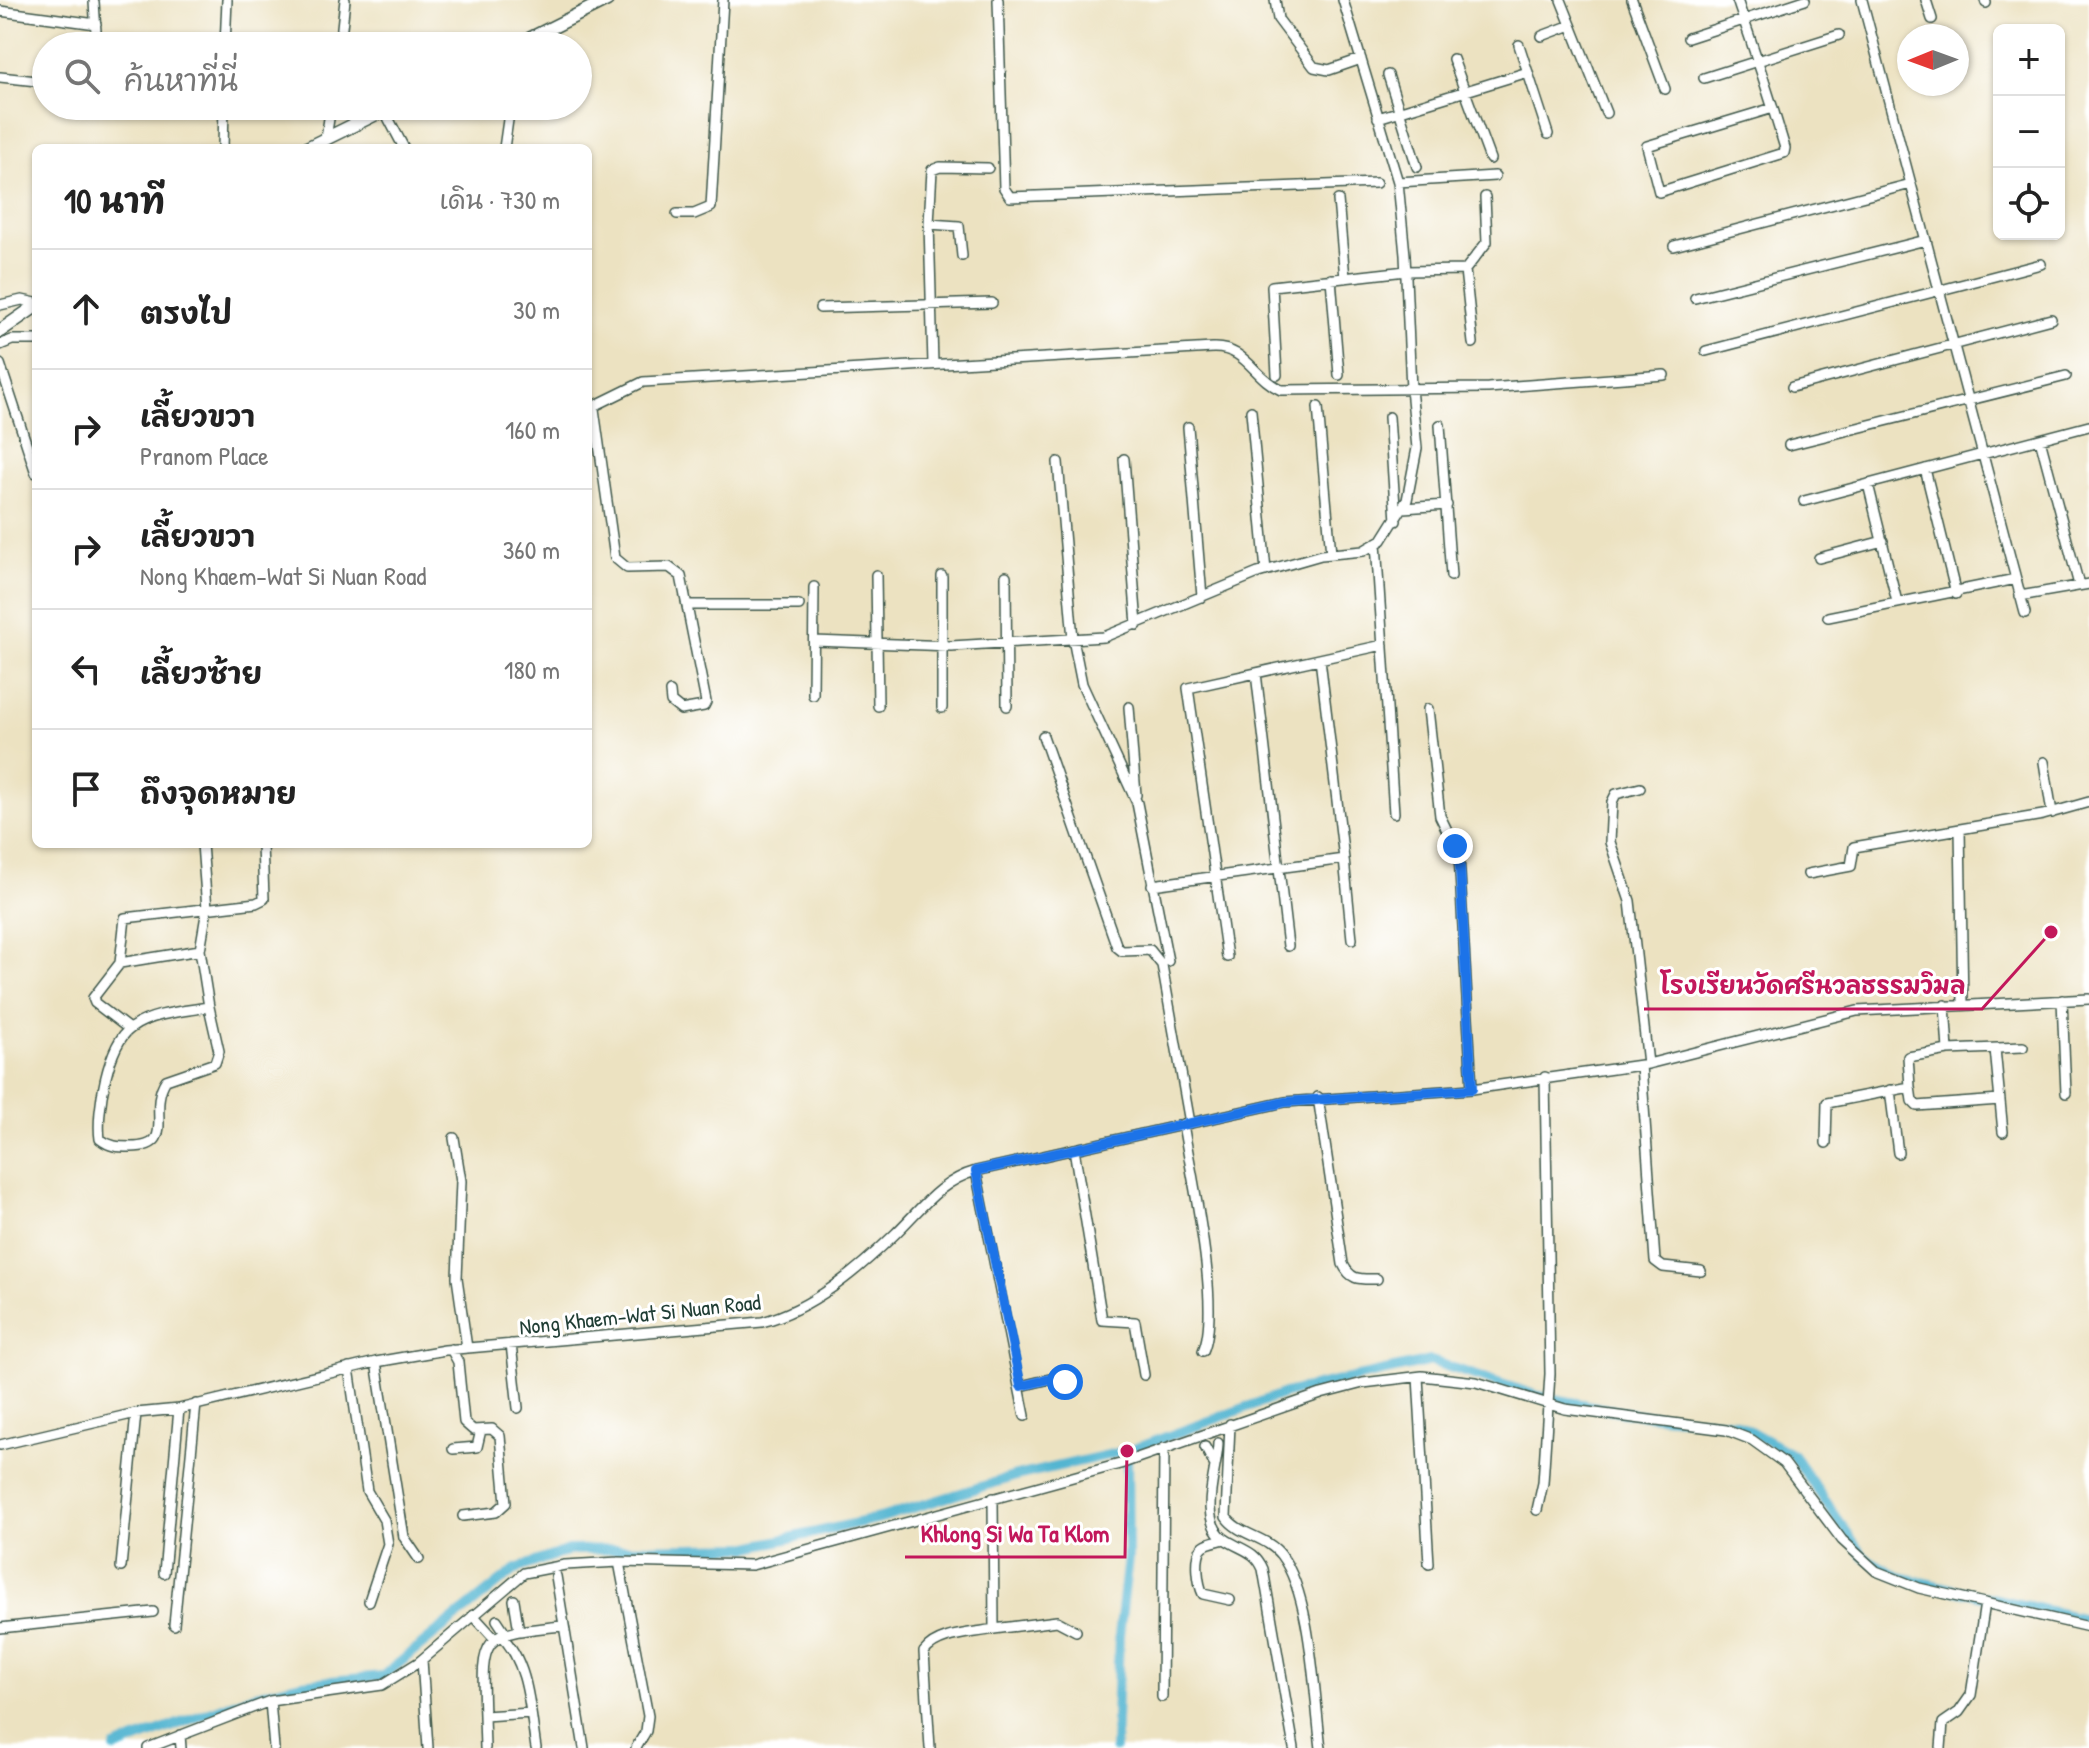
<!DOCTYPE html>
<html lang="th">
<head>
<meta charset="utf-8">
<style>
	:root { --surface:#fff; --page:#f6f6f6; --text:#222; --muted:#767676; --line:#e0e0e0 }
	body { margin:0; font-family:"Patrick Hand","Playpen Sans Thai",sans-serif; background:var(--page); color:var(--text) }
	.controls { position:absolute; right:24px; top:24px; display:grid; overflow:hidden; border-radius:12px; box-shadow:0 2px 6px #0004 }
	.controls button { width:72px; height:72px; display:grid; place-items:center; padding:0; border:0; border-bottom:2px solid var(--line); background:var(--surface); color:var(--text); font:40px sans-serif }
	.compass { position:absolute; left:1897px; top:24px; width:72px; height:72px; border-radius:50%; background:var(--surface); box-shadow:0 2px 6px #0004; rotate:269deg }
	.stop { position:absolute; width:24px; height:24px; margin:-18px; border:6px solid #1a73e8; border-radius:50%; background:#fff }
	.stop.end { background:#1a73e8; border-color:#fff; box-shadow:0 2px 8px #0008 }
	.list { margin:0; padding:0; list-style:none }
	h2 { display:flex; justify-content:space-between; align-items:center; height:104px; margin:0; padding:0 32px; font-size:34px }
	h2 small { font-size:26px; font-weight:400; color:var(--muted) }
	.list li { display:grid; grid-template-columns:52px 1fr auto; gap:24px; align-items:center; box-sizing:border-box; height:120px; padding:0 32px; border-top:2px solid var(--line) }
	.list b { display:block; font-size:30px; white-space:nowrap }
	.list p { margin:0; font-size:26px; white-space:nowrap; color:var(--muted) }
	.list em { font-size:26px; font-style:normal; color:var(--muted) }
	.icon { flex:none; width:44px; height:44px; fill:none; stroke:currentColor; stroke-width:2; stroke-linecap:round; stroke-linejoin:round }
	.map { position:relative; flex:none; width:2089px; height:1748px; overflow:hidden }
	.search { position:absolute; background:var(--surface); box-shadow:0 2px 6px #0004; left:32px; top:32px; width:560px; height:88px; display:flex; align-items:center; gap:20px; box-sizing:border-box; padding:0 28px; border-radius:44px; color:var(--muted); font-size:30px }
	.panel { position:absolute; background:var(--surface); box-shadow:0 2px 6px #0004; left:32px; top:144px; width:560px; height:704px; border-radius:12px }
	.map>svg:first-child { display:block }
</style>
</head>
<body>
<div class="map">
<svg width="2089" height="1748" viewBox="0 0 2089 1748">
	<rect width="100%" height="100%" fill="#fff"/>
	<filter id="ink" filterUnits="userSpaceOnUse"><feTurbulence type="fractalNoise" baseFrequency=".0125" numOctaves="2"/><feDisplacementMap in="SourceGraphic" scale="16" xChannelSelector="R" yChannelSelector="G"/><feConvolveMatrix kernelMatrix="1 2 1 2 8 2 1 2 1" color-interpolation-filters="sRGB"/></filter>
	<filter id="wash" filterUnits="userSpaceOnUse"><feTurbulence type="fractalNoise" baseFrequency=".006" numOctaves="4" result="noise"/><feDisplacementMap in="SourceGraphic" scale="32" xChannelSelector="R" yChannelSelector="G"/><feGaussianBlur stdDeviation="1.8" result="paint"/><feColorMatrix in="noise" values="0 0 0 0 0 0 0 0 0 0 0 0 0 0 0 0 0 1.4 0 .05"/><feComposite in="paint" operator="in"/></filter>
	<g filter="url(#wash)">
		<rect width="100%" height="100%" fill="#ece2c1"/>
		<g fill="none" stroke-linecap="round" stroke-linejoin="round">
			<path stroke="#52b5d1" stroke-width="10" d="M115,1748l140,-53 46,-11 82,-8 133,-107 53,-19 181,-3 130,-29 136,-42 118,-27 151,-56 146,-32 107,35 96,18 100,8 59,33 71,102 35,20 190,43
				M1115,1748l4,-112 9,-78 -1,-105"/>
		</g>
	</g>
	<g filter="url(#ink)">
		<g fill="none" stroke-linecap="round" stroke-linejoin="round">
			<defs>
				<path id="street" d="M998,0l6,188 6,9 366,-14
					M1275,0l3,19 36,48 15,3 32,-11
					M1561,0l45,113
					M1632,0l33,89
					M1737,0c17,49 33,98 48,148l-1,5 -125,39 -12,-46 126,-38
					M1862,0l163,613
					M1926,0l6,19
					M1985,0l1,3
					M94,2l3,44
					M0,11l96,13
					M1542,36l29,-11
					M1688,38l117,-38
					M1519,45l29,89
					M225,46l2,-46
					M340,46l5,-46
					M1453,59l37,100
					M1388,75l29,92
					M0,77l46,5
					M1704,78l135,-43
					M384,110l20,38
					M1378,118l150,-46
					M326,138l5,-32
					M223,148l1,-42
					M504,148l6,-42
					M1398,182l97,-6
					M1338,200l7,78
					M677,214h17l17,-7 12,-207
					M929,224l30,2 3,30
					M1674,246l237,-62
					M1465,270l8,73
					M1331,279l8,96
					M1695,298l231,-58
					M0,305l22,-5 14,3
					M820,308l172,-5
					M0,345l12,-5h24
					M1706,351l335,-87
					M0,364l36,109
					M933,364l-4,-140 3,-54 8,-3 48,1
					M1277,375l-5,-89 134,-15 59,-1 22,-28 -2,-45
					M1792,387l259,-68
					M1318,407l13,147
					M588,409l55,-27 570,-34c33,-1 40,29 68,42l207,-2 176,-13
					M594,409l21,149 12,10 42,-1 12,9 25,126 -2,4 -23,4 -10,-8 -1,-10
					M1251,411l15,160
					M1389,417l7,104
					M1440,425l11,151
					M1188,427l14,170
					M2040,439l39,146
					M1789,445l277,-69
					M1124,459l13,166
					M1058,462l15,177 9,45 55,119 31,158
					M1925,469l31,125
					M1868,484l29,118
					M1804,501l285,-75
					M1403,508l44,-3
					M1376,543l18,270
					M1819,558l64,-17
					M876,575l2,131
					M942,576v132
					M1006,576l1,130
					M2020,596l69,-12
					M687,605h112
					M1828,617l188,-38
					M814,641l137,5 153,-9 154,-64 63,-18 42,-4 19,-11 25,-40 10,-52 -6,-59 -6,-134 -7,-73 -55,-182
					M1256,673l32,273
					M813,695l1,-108
					M1129,707l7,88
					M1428,709l12,107 19,39 13,234
					M1043,736l74,211 5,4 28,-1 12,15 28,158
					M2044,762l8,51
					M1640,788l-24,6 -4,8 -2,40 20,59 18,163
					M1960,829l3,175
					M202,844l5,65 -7,41 9,57c-25,4 -57,6 -78,21 -23,16 -35,84 -31,111 10,8 18,8 31,8 48,0 15,-37 35,-67l49,-17 4,-12 -10,-44
					M1344,859l8,80
					M1808,874l43,-8 3,-19 189,-32 46,-13
					M1152,885l192,-26 -24,-200
					M1227,957l-39,-269 195,-43
					M120,963l80,-13
					M2062,1000l4,93
					M1945,1005l3,45 75,-3
					M129,1029l-34,-26 -2,-5 27,-35 5,-45 131,-15 8,-4 -2,-55
					M1995,1049l8,83
					M1641,1065l14,196 8,6 38,4
					M1910,1087l2,14 5,5 83,-6
					M1890,1090l8,63
					M1318,1097l25,167c8,17 17,15 34,15
					M1183,1124c8,50 39,185 20,227
					M454,1138l7,43 -4,97 10,70
					M1826,1143l1,-40 83,-16 -2,-30 40,-7
					M1074,1149l28,171 33,2 9,53
					M976,1171l49,245
					M511,1344l7,64
					M451,1349l7,13 6,60 9,8 19,-1 8,7 6,67 -10,9 -33,4
					M376,1362l28,175 15,22
					M349,1368l18,123 17,29 4,24 -19,57
					M1418,1377l11,187
					M1021,1386l29,-7 22,7
					M1230,1424l-4,93c12,18 41,19 55,38 31,41 33,141 40,193
					M1218,1443c0,26 -22,77 7,96 16,11 30,11 38,30l31,179
					M0,1445l136,-32 43,-4 197,-47 69,-12 317,-28c50,-13 96,-52 133,-88 26,-25 45,-53 81,-63l309,-69 187,-13 176,-25 209,-53 232,-12
					M1205,1447l9,17
					M453,1449l24,-2 4,-17
					M1537,1510l6,-27 7,-109 -5,-297
					M1225,1539c-7,2 -20,3 -24,10 -6,10 -3,35 2,45l27,6
					M619,1562l29,154 -2,15 -10,17
					M121,1567l15,-154
					M164,1573l15,-164
					M556,1576l28,172
					M514,1600l5,31
					M473,1615l21,23
					M497,1620l8,12
					M174,1625l22,-221
					M0,1628l153,-16
					M994,1629l63,-8 19,10
					M500,1635c29,26 30,76 36,113
					M422,1660l6,88
					M1162,1697l2,-249
					M270,1701l4,47
					M484,1716c-3,-83 -3,-82 79,-90
					M180,1735l1,13
					M148,1748l122,-47 112,-16 37,-23 105,-89 41,-8 54,-3 133,3 368,-101 201,-70 42,-11 59,-7 54,6 89,27 161,21 26,10 32,23 58,77 34,31 43,17 170,39
					M485,1748l-1,-32 47,-3
					M930,1748l-6,-96c14,-19 48,-18 70,-23l-1,-131
					M1941,1748l2,-25 16,-11 12,-17 14,-92"/>
				<path id="secondary" d="M515,46l92,-46
					M307,148l85,-42
					M0,331l36,-25"/>
			</defs>
			<use href="#street" stroke="#3e5649" stroke-width="12"/>
			<use href="#secondary" stroke="#3e5649" stroke-width="15"/>
			<use href="#street" stroke="#fff" stroke-width="9"/>
			<use href="#secondary" stroke="#fff" stroke-width="12"/>
		</g>
	</g>
	<g fill="none" stroke-linecap="round" stroke-linejoin="round" filter="url(#ink)">
		<path stroke="#1a73e8" stroke-width="10" d="M1065,1382l-15,-3 -29,7 -45,-215 309,-69 187,-13 -12,-222 -5,-21"/>
	</g>
	<g text-anchor="middle" dominant-baseline="central" stroke-width="6" stroke-linejoin="round" paint-order="stroke">
		<g font-size="22" fill="#1f3d34" stroke="#fff">
			<text transform="translate(640 1314) rotate(-6)">Nong Khaem-Wat Si Nuan Road</text>
		</g>
	</g>
	<path fill="none" stroke="#c2185b" stroke-width="3" d="M2051 932L1982 1009H1644M1127 1451L1125 1557H905"/>
	<g fill="#c2185b" stroke="#fff" stroke-width="3">
		<circle cx="2051" cy="932" r="8"/>
		<circle cx="1127" cy="1451" r="8"/>
	</g>
	<g font-size="24" text-anchor="middle" font-weight="bold" fill="#c2185b" stroke="#fff" stroke-width="6" stroke-linejoin="round" paint-order="stroke">
		<text x="1813" y="994">โรงเรียนวัดศรีนวลธรรมวิมล</text>
		<text x="1015" y="1542">Khlong Si Wa Ta Klom</text>
	</g>
</svg>
<div class="controls">
<button>+</button>
<button>−</button>
<button><svg class="icon" aria-label="locate" viewBox="0 0 24 24"><circle cx="12" cy="12" r="6"/><path d="M12 2v4M12 18v4M2 12h4M18 12h4"/></svg></button>
</div>
<svg class="compass" viewBox="-18 -18 36 36"><path d="M0-13l5 13h-10z" fill="#e53935"/><path d="M0 13l5-13h-10z" fill="#767676"/></svg>
<div class="stop" style="left:1065px;top:1382px"></div>
<div class="stop end" style="left:1455px;top:846px"></div>
<div class="search"><svg class="icon" aria-label="search" viewBox="0 0 24 24"><circle cx="10" cy="10" r="6"/><path d="M15 15l6 6"/></svg>ค้นหาที่นี่</div>
<section class="panel">
<h2>10 นาที<small>เดิน · 730 m</small></h2>
<ul class="list">
<li><svg class="icon" aria-label="ahead" viewBox="0 0 24 24"><path d="M12 20V5M6 11l6-6 6 6"/></svg><div><b>ตรงไป</b></div><em>30 m</em></li>
<li><svg class="icon" aria-label="right" viewBox="0 0 24 24"><path d="M7 20v-9h11M14 6l5 5-5 5"/></svg><div><b>เลี้ยวขวา</b><p>Pranom Place</p></div><em>160 m</em></li>
<li><svg class="icon" aria-label="right" viewBox="0 0 24 24"><path d="M7 20v-9h11M14 6l5 5-5 5"/></svg><div><b>เลี้ยวขวา</b><p>Nong Khaem-Wat Si Nuan Road</p></div><em>360 m</em></li>
<li><svg class="icon" aria-label="left" viewBox="0 0 24 24"><path d="M17 20v-9H6M10 6l-5 5 5 5"/></svg><div><b>เลี้ยวซ้าย</b></div><em>180 m</em></li>
<li><svg class="icon" aria-label="arrive" viewBox="0 0 24 24"><path d="M6 21V4h12l-3 4 3 4H6"/></svg><div><b>ถึงจุดหมาย</b></div></li>
</ul>
</section>
</div>
</body>
</html>
